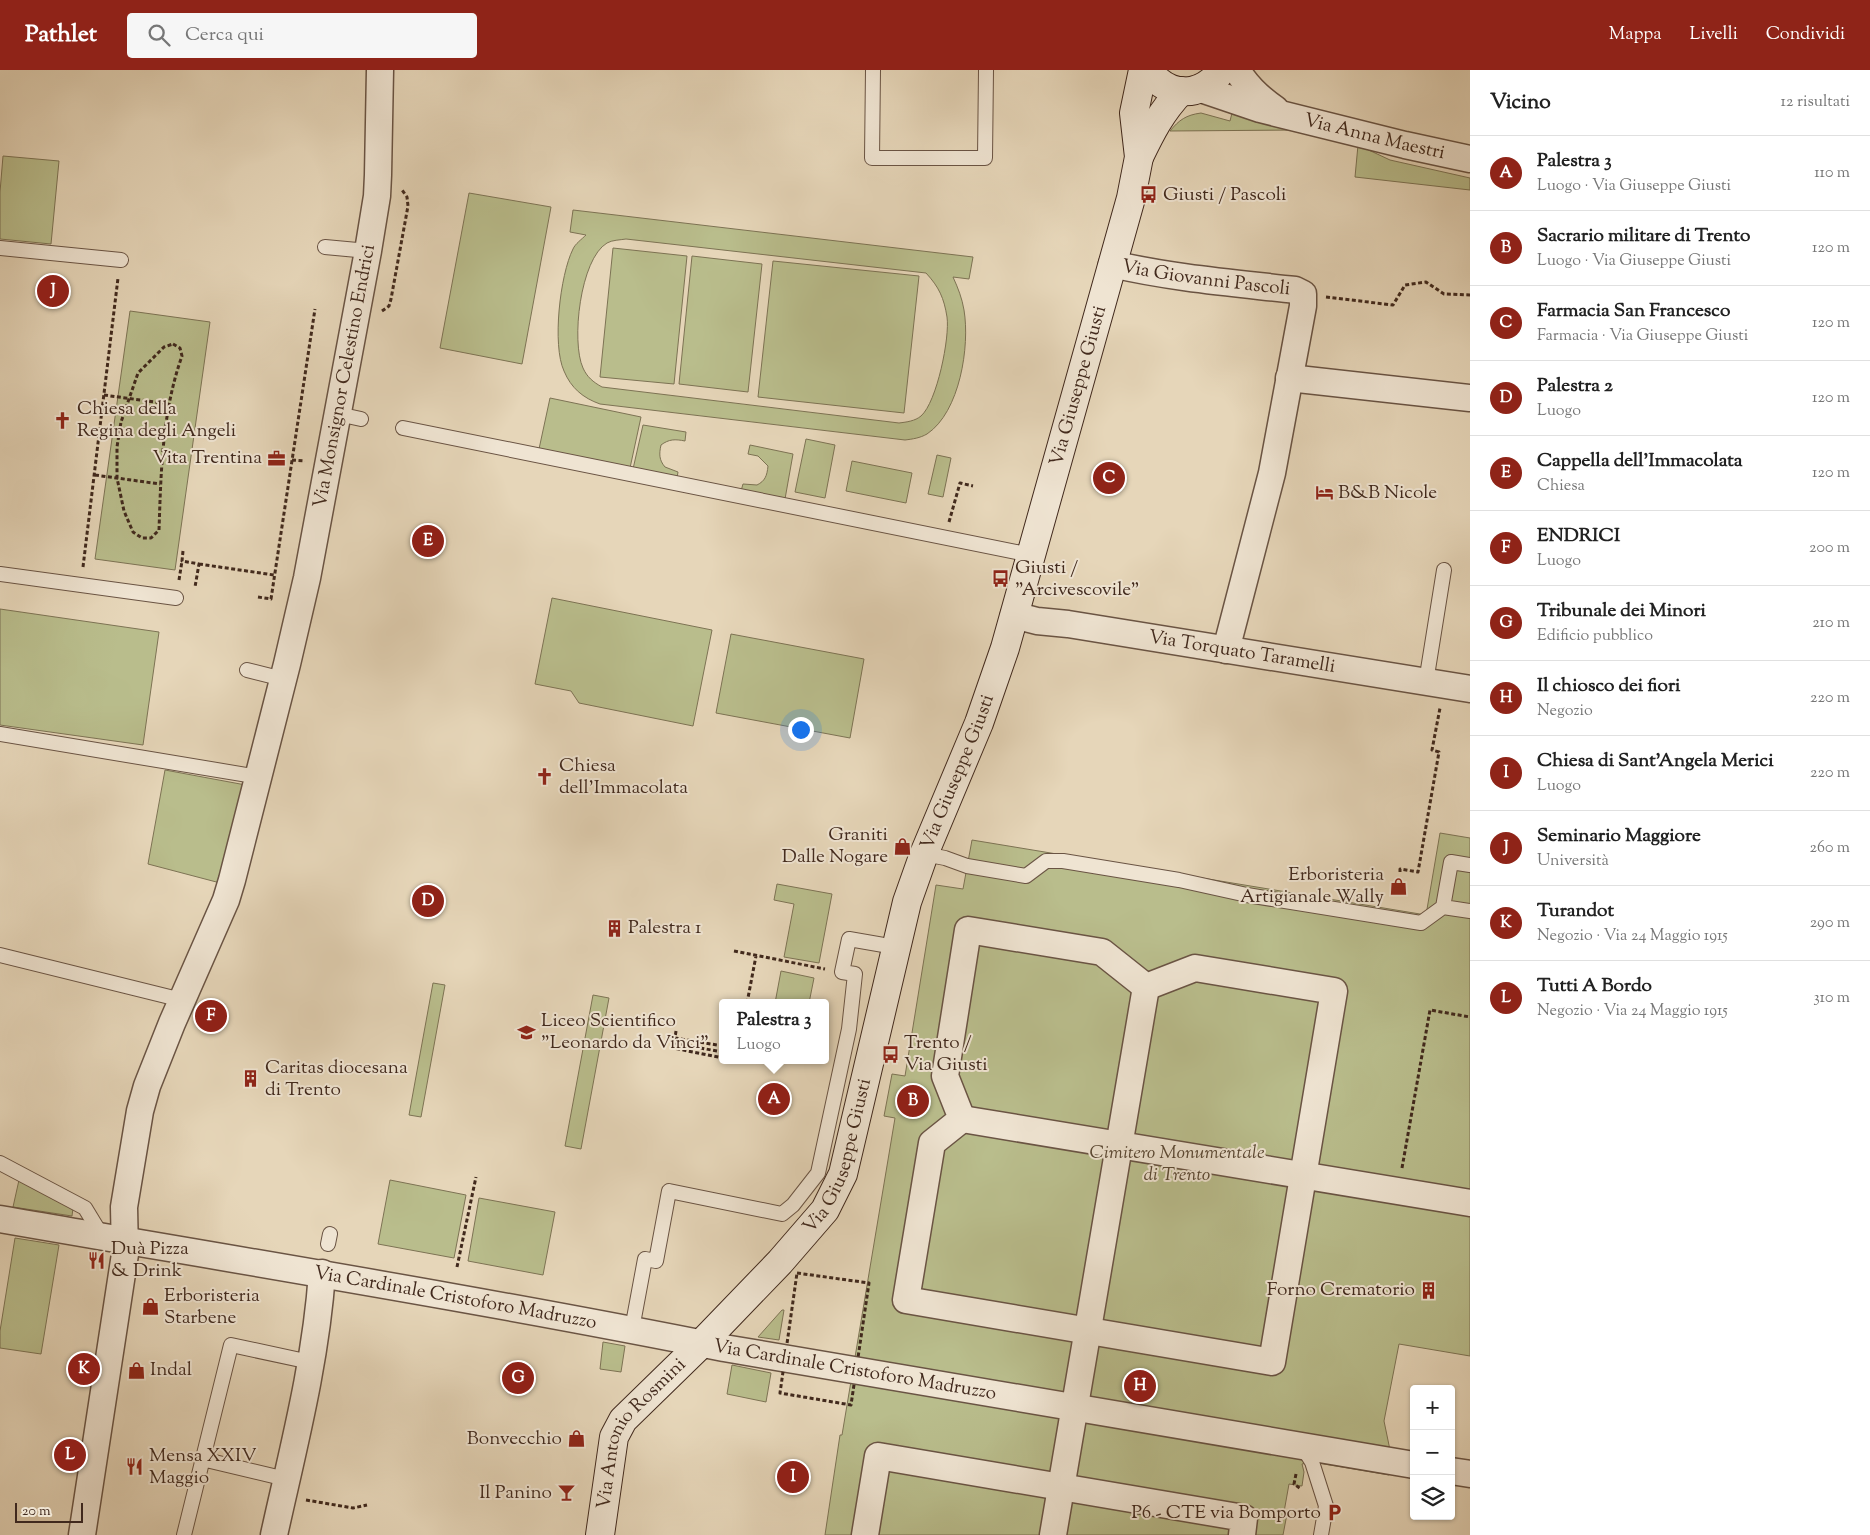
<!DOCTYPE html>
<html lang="it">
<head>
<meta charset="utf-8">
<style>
	:root { --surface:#fff; --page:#f6f6f6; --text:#222; --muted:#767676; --line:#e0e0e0; --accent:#8f2418 }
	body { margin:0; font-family:"Sorts Mill Goudy",serif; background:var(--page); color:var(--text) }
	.controls { position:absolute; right:15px; bottom:15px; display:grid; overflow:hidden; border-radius:5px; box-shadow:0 1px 4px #0004 }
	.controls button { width:45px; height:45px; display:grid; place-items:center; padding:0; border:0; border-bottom:1px solid var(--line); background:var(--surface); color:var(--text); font:25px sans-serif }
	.scale { position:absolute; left:15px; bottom:12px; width:68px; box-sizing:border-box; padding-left:5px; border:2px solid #41291d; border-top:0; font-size:14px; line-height:18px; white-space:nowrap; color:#41291d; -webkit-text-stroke:4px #efe4d2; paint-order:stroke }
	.you { position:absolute; left:800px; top:659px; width:18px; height:18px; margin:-12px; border:4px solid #fff; border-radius:50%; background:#1a73e8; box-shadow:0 0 0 8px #1a73e833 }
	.badge { display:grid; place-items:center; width:32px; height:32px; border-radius:50%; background:var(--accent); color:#fff; font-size:16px; font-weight:700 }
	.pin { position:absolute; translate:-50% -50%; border:2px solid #fff; box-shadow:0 1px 5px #0006 }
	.popup { position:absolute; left:719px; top:929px; width:110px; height:65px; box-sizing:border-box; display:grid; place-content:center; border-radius:5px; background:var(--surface); filter:drop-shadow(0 1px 4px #0005); font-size:16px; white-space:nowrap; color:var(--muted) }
	.popup b { font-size:19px; color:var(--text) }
	.popup::after { content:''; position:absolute; left:50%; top:100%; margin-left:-10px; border:10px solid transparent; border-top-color:var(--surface) }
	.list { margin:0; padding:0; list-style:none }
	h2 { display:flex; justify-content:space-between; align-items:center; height:65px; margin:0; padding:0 20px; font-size:21px }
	h2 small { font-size:16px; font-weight:400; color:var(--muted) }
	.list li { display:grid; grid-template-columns:32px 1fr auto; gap:15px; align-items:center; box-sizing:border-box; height:75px; padding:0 20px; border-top:1px solid var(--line) }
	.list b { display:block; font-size:19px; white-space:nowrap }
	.list p { margin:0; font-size:16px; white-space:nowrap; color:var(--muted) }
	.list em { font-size:16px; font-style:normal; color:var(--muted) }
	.icon { flex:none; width:28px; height:28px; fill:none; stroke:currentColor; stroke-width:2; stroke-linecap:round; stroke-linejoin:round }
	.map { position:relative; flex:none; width:1470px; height:1465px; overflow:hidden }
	header { display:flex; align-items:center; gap:30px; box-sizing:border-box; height:70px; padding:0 25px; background:var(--accent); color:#fff }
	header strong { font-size:24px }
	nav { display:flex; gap:28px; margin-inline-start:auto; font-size:18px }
	.search { width:350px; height:45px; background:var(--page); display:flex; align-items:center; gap:12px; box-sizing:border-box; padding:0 18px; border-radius:5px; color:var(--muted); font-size:19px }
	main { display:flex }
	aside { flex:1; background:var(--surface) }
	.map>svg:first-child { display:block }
</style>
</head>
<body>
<header>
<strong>Pathlet</strong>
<div class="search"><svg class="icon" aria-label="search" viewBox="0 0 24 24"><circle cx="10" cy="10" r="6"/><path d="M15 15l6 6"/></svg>Cerca qui</div>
<nav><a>Mappa</a><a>Livelli</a><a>Condividi</a></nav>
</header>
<main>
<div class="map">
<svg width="1470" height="1465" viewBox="0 0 1470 1465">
	<rect width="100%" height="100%" fill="#e6d6b9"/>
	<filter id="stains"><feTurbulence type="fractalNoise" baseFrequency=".004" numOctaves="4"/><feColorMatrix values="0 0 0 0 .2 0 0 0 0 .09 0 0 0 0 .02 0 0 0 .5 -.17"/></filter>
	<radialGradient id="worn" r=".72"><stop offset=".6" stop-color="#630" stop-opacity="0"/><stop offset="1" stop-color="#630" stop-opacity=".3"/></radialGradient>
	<path fill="#b9bd8c" stroke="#7d7354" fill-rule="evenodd" d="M1201,43l29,8 2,-8 66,17 -128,1c9,-11 16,-16 31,-18z
		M1358,75l32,15 80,18v12l-115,-13z
		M3,86l56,5 -8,83 -51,-5v-47z
		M469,123l82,14 -29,157 -82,-16z
		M573,140l400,47 -4,22 -16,-2c5,11 9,21 11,33 6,36 -4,102 -37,124 -7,4 -14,5 -22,6l-305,-36c-17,-6 -29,-16 -36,-33 -12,-26 -4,-96 9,-122 2,-5 9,-10 13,-14l-16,-3zM626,169l300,34c13,14 18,25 21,44 3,20 -10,85 -26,99 -6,5 -14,6 -22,7l-297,-36c-9,-5 -15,-10 -19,-19 -12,-26 -3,-109 24,-125 5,-3 13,-3 19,-4z
		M613,178l74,8 -13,128 -74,-7z
		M692,186l70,8 -14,128 -69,-8z
		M773,191l146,15 -15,137 -146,-16z
		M130,241l80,11 -35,248 -80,-11z
		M550,328l91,19 -11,51 -91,-19z
		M643,355l43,7 -1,9c-10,-2 -16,-2 -24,4 -2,9 -2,15 4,22l13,5 -1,6 -44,-9z
		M806,369l29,6 -10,53 -30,-6z
		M750,375l43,9 -8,45 -44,-8 2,-7 14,1c8,-4 10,-9 11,-19l-10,-10 -10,-2z
		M937,385l14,3 -8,39 -15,-3z
		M852,391l60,12 -6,30 -60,-12z
		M552,528l160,32 -19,96 -114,-23 -8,-12 -36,-7z
		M0,539l159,23 -16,113 -143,-20z
		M731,564l133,25 -14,79 -134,-25z
		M165,700l86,16 -27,98 -76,-20z
		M1440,763l30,5v518l-71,-12 -15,77 6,29 -1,25 -77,-13 -10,2 2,8 -2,14 -13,-2 -5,28 3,2 -4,21h-458l15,-100h2l53,-317 -11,-2 8,-42 13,2 31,-191 27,4 9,-49 454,75z
		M777,814l55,10 -13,69 -35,-6 10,-53 -20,-4z
		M781,901l33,7 -5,25h-34z
		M433,913l12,2 -24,132 -12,-2z
		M593,925l16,3 -28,151 -16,-3z
		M19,1110l54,28 -1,8 -59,-9z
		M390,1110l76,15 -12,63 -76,-14z
		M479,1128l76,14 -12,63 -75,-14z
		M15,1168l44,7 -18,109 -41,-6v-17z
		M782,1240h2l-5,30 -21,-3z
		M603,1272l22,4 -4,26 -21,-3z
		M732,1295l39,8 -5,29 -39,-8z"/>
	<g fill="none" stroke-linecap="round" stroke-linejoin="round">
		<defs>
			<path id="lane" d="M873,0l-1,88h113l1,-88
				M325,177l43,4
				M0,178l121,12
				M338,344l23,5
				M403,358l628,127
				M0,504l176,24
				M247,600l36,9
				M1426,612l18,-112
				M0,664l259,43
				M924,784l21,4 22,8 59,10 20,-15h17l116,19 68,15 174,28 22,-16
				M1470,795l-19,-3 -8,45 27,4
				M0,885l182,45
				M0,1093l85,45 17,28
				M328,1174l2,-10
				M632,1259l13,-70 11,2 13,-70 113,23 11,-9 25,-32 31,-144 6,-55 -13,-2 7,-33 46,8
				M1302,1376l10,16 14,44 -5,29
				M202,1389l84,20
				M184,1465l47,-190 79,17"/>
			<g id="street">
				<path d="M1237,0c10,17 22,28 38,39"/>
				<path id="s1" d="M1201,19l59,20 145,36 65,14"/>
				<path id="s2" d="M1112,194c60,14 122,19 183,26l8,4v12l-31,167 -46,177"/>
				<path d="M1289,308l181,20"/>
				<path id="s3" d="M1014,545l23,6 31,3 402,65"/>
				<path d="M968,860l134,22 44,35 49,-19 139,23 -62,371 -366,-62 26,-157 30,-24 -17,-43z"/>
				<path d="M962,1049l508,84"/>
				<path id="s4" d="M0,1149c242,42 484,81 724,129l690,117"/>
				<path d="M1451,1401l19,3"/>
				<path id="s5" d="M82,1465l43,-281 -1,-47 16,-96 7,-25 25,-63 54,-123 6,-20 55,-216 20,-86 61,-327 9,-55 1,-21 2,-105"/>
				<path d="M274,1465c19,-86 42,-173 48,-262"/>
				<path d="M865,1465l13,-79 366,62 -2,17"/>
				<path d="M1053,1465l93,-548"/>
			</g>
			<g id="secondary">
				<path d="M1148,0c21,29 53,28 74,0"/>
				<path d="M1139,87c12,-25 22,-45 42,-66"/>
				<path id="s6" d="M600,1465l14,-98 9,-17 79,-77 78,-81 45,-52 18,-36 64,-272 17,-48 55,-131 26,-75 126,-450 8,-41 -5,-44 9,-43"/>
			</g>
		</defs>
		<use href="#lane" stroke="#6a5444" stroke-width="16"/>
		<use href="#street" stroke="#6a5444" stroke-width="29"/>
		<use href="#secondary" stroke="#41291d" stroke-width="30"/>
		<path stroke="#41291d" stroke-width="3" stroke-dasharray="4 2.5" stroke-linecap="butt" d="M1326,227l67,8 12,-20 21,-3 18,12 26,1
			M382,241l7,-5 2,-7 17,-93 -1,-9 -5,-7
			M173,274l7,4 2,8c-20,56 -21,116 -23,174l-8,8h-9l-9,-6 -9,-21 -7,-33v-31l4,-25 17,-49 26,-26z
			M104,325l65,9
			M292,390l13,1
			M95,405l65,9
			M949,452l11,-39 13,3
			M183,481l-1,10 17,3 -4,23
			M199,494l75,11
			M83,497l35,-289
			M179,510l3,-19
			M258,527l13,2 44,-290
			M1400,802v-3l18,3 21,-120 -7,-2 8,-42
			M734,881l91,18
			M747,933l9,-47
			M676,961l-1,7 48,8
			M723,981l-1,1 -48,-9 -1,5 50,10
			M1402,1098l28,-158 40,7
			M457,1197l19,-90
			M797,1203l72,10 -18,122 -71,-12z
			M1296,1404l-2,10 7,5
			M306,1430l47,8 14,-3"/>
		<use href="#lane" stroke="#efe4d2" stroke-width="14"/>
		<use href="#street" stroke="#efe4d2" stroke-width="26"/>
		<use href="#secondary" stroke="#efe4d2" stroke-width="28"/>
	</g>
	<defs>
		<symbol id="bus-bare" viewBox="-9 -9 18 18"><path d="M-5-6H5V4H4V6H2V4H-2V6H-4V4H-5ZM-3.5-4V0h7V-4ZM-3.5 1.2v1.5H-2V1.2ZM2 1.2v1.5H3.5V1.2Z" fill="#8f2418" stroke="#efe4d2" stroke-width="2.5" paint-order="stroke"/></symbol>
		<symbol id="church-bare" viewBox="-9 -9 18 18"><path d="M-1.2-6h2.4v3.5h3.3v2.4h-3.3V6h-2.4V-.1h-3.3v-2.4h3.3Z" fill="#8f2418" stroke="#efe4d2" stroke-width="2.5" paint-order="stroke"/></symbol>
		<symbol id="office-bare" viewBox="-9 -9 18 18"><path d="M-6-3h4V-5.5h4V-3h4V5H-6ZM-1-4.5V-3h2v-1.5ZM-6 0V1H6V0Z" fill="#8f2418" stroke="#efe4d2" stroke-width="2.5" paint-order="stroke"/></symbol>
		<symbol id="hotel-bare" viewBox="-9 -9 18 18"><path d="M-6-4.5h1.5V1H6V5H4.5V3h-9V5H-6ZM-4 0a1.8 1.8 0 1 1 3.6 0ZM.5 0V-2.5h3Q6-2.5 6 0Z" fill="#8f2418" stroke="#efe4d2" stroke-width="2.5" paint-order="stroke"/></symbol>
		<symbol id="shop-bare" viewBox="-9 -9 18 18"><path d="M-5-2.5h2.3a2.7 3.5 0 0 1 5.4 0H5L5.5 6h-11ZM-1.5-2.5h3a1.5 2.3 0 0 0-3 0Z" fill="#8f2418" stroke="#efe4d2" stroke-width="2.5" paint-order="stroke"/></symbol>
		<symbol id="building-bare" viewBox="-9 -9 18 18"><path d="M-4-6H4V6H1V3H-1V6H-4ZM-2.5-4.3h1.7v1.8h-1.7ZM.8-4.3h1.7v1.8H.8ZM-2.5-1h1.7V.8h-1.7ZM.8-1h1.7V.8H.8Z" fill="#8f2418" stroke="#efe4d2" stroke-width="2.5" paint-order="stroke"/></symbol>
		<symbol id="school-bare" viewBox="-9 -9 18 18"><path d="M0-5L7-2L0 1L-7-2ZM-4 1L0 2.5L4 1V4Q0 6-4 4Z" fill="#8f2418" stroke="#efe4d2" stroke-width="2.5" paint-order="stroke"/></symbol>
		<symbol id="restaurant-bare" viewBox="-9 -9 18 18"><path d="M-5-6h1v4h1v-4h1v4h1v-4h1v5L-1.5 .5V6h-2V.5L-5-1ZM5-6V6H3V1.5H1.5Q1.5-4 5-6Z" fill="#8f2418" stroke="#efe4d2" stroke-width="2.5" paint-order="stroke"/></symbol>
		<symbol id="bar-bare" viewBox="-9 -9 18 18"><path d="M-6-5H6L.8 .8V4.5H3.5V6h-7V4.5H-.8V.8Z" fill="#8f2418" stroke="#efe4d2" stroke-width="2.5" paint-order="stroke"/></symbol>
		<symbol id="parking-bare" viewBox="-9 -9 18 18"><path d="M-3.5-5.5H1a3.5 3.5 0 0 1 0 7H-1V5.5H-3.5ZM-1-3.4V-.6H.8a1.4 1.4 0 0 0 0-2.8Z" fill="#8f2418" stroke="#efe4d2" stroke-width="2.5" paint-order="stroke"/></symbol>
	</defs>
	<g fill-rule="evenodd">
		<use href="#bus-bare" x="1136" y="112" width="25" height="25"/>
		<use href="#church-bare" x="50" y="338" width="25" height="25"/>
		<use href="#office-bare" x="264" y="376" width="25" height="25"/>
		<use href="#hotel-bare" x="1312" y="410" width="25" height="25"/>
		<use href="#bus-bare" x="988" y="496" width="25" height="25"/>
		<use href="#church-bare" x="532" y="694" width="25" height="25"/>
		<use href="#shop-bare" x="890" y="764" width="25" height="25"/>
		<use href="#shop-bare" x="1386" y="804" width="25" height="25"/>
		<use href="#building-bare" x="602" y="846" width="25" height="25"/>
		<use href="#school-bare" x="514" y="950" width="25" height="25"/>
		<use href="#bus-bare" x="878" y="972" width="25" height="25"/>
		<use href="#building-bare" x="238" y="996" width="25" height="25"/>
		<use href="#restaurant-bare" x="84" y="1178" width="25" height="25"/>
		<use href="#building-bare" x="1416" y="1208" width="25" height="25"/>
		<use href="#shop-bare" x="138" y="1224" width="25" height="25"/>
		<use href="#shop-bare" x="124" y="1288" width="25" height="25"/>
		<use href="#shop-bare" x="564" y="1356" width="25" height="25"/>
		<use href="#restaurant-bare" x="122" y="1384" width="25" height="25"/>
		<use href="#bar-bare" x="554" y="1410" width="25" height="25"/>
		<use href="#parking-bare" x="1322" y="1430" width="25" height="25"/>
	</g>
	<g text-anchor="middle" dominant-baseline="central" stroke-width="4" stroke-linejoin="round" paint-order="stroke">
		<g font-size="19" fill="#41291d" stroke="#efe4d2">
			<text stroke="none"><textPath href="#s1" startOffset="180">Via Anna Maestri</textPath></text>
			<text stroke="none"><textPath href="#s2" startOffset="95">Via Giovanni Pascoli</textPath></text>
			<text stroke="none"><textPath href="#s5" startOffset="1194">Via Monsignor Celestino Endrici</textPath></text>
			<text stroke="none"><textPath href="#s6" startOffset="1274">Via Giuseppe Giusti</textPath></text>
			<text stroke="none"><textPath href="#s3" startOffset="231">Via Torquato Taramelli</textPath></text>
			<text stroke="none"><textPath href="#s6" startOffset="869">Via Giuseppe Giusti</textPath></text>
			<text stroke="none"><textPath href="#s6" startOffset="465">Via Giuseppe Giusti</textPath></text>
			<text stroke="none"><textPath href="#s4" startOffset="462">Via Cardinale Cristoforo Madruzzo</textPath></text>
			<text stroke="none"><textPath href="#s4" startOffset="868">Via Cardinale Cristoforo Madruzzo</textPath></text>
			<text stroke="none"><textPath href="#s6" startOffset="114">Via Antonio Rosmini</textPath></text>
		</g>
		<g font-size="19" fill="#41291d" stroke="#efe4d2" text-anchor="start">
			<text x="1163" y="125">Giusti / Pascoli</text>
			<text x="77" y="339">Chiesa della<tspan x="77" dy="22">Regina degli Angeli</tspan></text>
			<text x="262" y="388" text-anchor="end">Vita Trentina</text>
			<text x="1338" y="423">B&amp;B Nicole</text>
			<text x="1015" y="498">Giusti /<tspan x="1015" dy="22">"Arcivescovile"</tspan></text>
			<text x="559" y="696">Chiesa<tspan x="559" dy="22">dell'Immacolata</tspan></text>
			<text x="888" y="765" text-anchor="end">Graniti<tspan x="888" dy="22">Dalle Nogare</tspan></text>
			<text x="1384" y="805" text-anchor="end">Erboristeria<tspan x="1384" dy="22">Artigianale Wally</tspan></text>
			<text x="628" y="858">Palestra 1</text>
			<text x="541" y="951">Liceo Scientifico<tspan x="541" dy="22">"Leonardo da Vinci"</tspan></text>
			<text x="904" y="973">Trento /<tspan x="904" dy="22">Via Giusti</tspan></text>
			<text x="265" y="998">Caritas diocesana<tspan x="265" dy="22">di Trento</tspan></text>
			<text x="111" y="1179">Duà Pizza<tspan x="111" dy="22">&amp; Drink</tspan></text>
			<text x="1415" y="1220" text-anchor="end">Forno Crematorio</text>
			<text x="164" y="1226">Erboristeria<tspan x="164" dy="22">Starbene</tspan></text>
			<text x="150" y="1300">Indal</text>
			<text x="562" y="1369" text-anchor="end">Bonvecchio</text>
			<text x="149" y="1386">Mensa XXIV<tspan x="149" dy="22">Maggio</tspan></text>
			<text x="552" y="1423" text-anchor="end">Il Panino</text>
			<text x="1321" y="1443" text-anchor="end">P6 - CTE via Bomporto</text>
		</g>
		<g font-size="19" font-style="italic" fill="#594733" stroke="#efe4d2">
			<text x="1177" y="1083">Cimitero Monumentale<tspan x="1177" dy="22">di Trento</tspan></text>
		</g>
	</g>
	<rect width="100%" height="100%" filter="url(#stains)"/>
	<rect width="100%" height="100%" fill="url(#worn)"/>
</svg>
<div class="controls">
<button>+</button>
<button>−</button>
<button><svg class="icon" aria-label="layers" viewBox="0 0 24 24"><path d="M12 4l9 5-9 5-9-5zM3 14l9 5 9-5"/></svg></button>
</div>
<div class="scale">20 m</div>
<div class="you"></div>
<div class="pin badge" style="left:774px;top:1029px">A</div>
<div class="popup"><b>Palestra 3</b>Luogo</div>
<div class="pin badge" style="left:913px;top:1031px">B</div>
<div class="pin badge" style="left:1109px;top:408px">C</div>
<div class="pin badge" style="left:428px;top:831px">D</div>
<div class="pin badge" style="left:428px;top:471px">E</div>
<div class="pin badge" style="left:211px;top:946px">F</div>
<div class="pin badge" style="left:518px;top:1308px">G</div>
<div class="pin badge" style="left:1140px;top:1316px">H</div>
<div class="pin badge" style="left:793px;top:1407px">I</div>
<div class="pin badge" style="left:53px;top:221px">J</div>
<div class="pin badge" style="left:84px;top:1299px">K</div>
<div class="pin badge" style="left:70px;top:1385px">L</div>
</div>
<aside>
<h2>Vicino<small>12 risultati</small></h2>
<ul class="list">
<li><span class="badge">A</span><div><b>Palestra 3</b><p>Luogo · Via Giuseppe Giusti</p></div><em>110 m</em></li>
<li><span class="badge">B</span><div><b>Sacrario militare di Trento</b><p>Luogo · Via Giuseppe Giusti</p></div><em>120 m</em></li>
<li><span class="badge">C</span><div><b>Farmacia San Francesco</b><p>Farmacia · Via Giuseppe Giusti</p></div><em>120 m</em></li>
<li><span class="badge">D</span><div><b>Palestra 2</b><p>Luogo</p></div><em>120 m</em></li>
<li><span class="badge">E</span><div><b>Cappella dell'Immacolata</b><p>Chiesa</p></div><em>120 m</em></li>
<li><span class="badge">F</span><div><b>ENDRICI</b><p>Luogo</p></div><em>200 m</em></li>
<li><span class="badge">G</span><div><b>Tribunale dei Minori</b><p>Edificio pubblico</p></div><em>210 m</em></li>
<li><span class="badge">H</span><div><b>Il chiosco dei fiori</b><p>Negozio</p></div><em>220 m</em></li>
<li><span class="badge">I</span><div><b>Chiesa di Sant'Angela Merici</b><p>Luogo</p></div><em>220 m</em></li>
<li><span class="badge">J</span><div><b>Seminario Maggiore</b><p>Università</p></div><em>260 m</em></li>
<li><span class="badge">K</span><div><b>Turandot</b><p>Negozio · Via 24 Maggio 1915</p></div><em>290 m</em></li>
<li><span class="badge">L</span><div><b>Tutti A Bordo</b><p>Negozio · Via 24 Maggio 1915</p></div><em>310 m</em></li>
</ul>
</aside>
</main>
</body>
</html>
